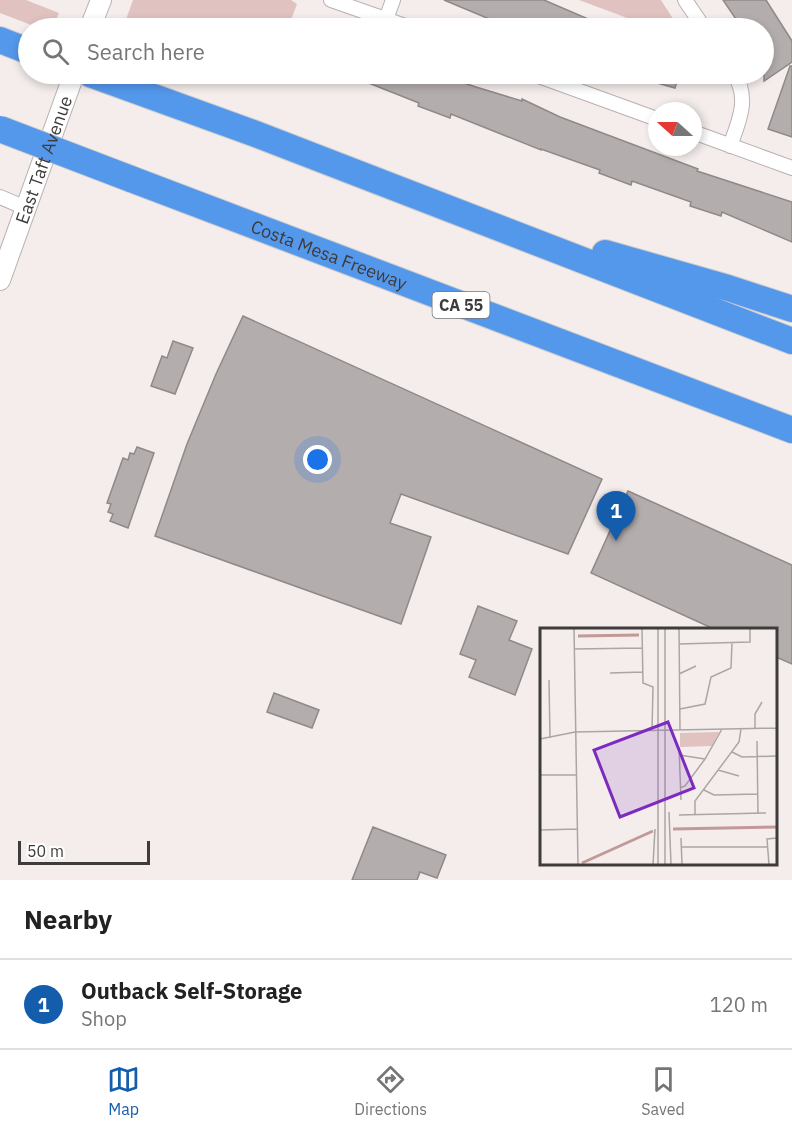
<!DOCTYPE html>
<html lang="en">
<head>
<meta charset="utf-8">
<style>
	:root { --surface:#fff; --page:#f2f2f2; --text:#222; --muted:#767676; --line:#e0e0e0; --accent:#145dad }
	body { margin:0; font-family:"IBM Plex Sans",sans-serif; background:var(--page); color:var(--text) }
	.compass { position:absolute; left:648px; top:102px; width:54px; height:54px; border-radius:50%; background:var(--surface); box-shadow:0 3px 9px #0003; rotate:291deg }
	.scale { position:absolute; left:18px; bottom:15px; width:132px; box-sizing:border-box; padding-left:6px; border:3px solid #3e3b3b; border-top:0; font-size:16px; line-height:21px; white-space:nowrap; color:#3e3b3b; -webkit-text-stroke:4px #fff; paint-order:stroke }
	.you { position:absolute; left:318px; top:460px; width:21px; height:21px; margin:-15px; border:4px solid #fff; border-radius:50%; background:#1a73e8; box-shadow:0 0 0 9px #1a73e833 }
	.badge { display:grid; place-items:center; width:39px; height:39px; border-radius:50%; background:var(--accent); color:#fff; font-size:20px; font-weight:700 }
	.pin { position:absolute; translate:-50% -50px; filter:drop-shadow(0 2px 3px #0008) }
	.pin::after { content:''; position:absolute; top:32px; width:21px; height:18px; background:inherit; clip-path:polygon(0 0,100% 0,50% 100%) }
	.list { margin:0; padding:0; list-style:none }
	h2 { display:flex; justify-content:space-between; align-items:center; height:78px; margin:0; padding:0 24px; font-size:26px }
	h2 small { font-size:20px; font-weight:400; color:var(--muted) }
	.list li { display:grid; grid-template-columns:39px 1fr auto; gap:18px; align-items:center; box-sizing:border-box; height:90px; padding:0 24px; border-top:2px solid var(--line) }
	.list b { display:block; font-size:22px; white-space:nowrap }
	.list p { margin:0; font-size:20px; white-space:nowrap; color:var(--muted) }
	.list em { font-size:20px; font-style:normal; color:var(--muted) }
	.icon { flex:none; width:33px; height:33px; fill:none; stroke:currentColor; stroke-width:2; stroke-linecap:round; stroke-linejoin:round }
	.map { position:relative; flex:none; width:792px; height:880px; overflow:hidden }
	.search { position:absolute; background:var(--surface); box-shadow:0 3px 9px #0003; left:18px; right:18px; top:18px; height:66px; display:flex; align-items:center; gap:15px; box-sizing:border-box; padding:0 21px; border-radius:33px; color:var(--muted); font-size:22px }
	.sheet { height:168px; background:var(--surface) }
	nav { display:flex; justify-content:space-around; align-items:center; box-sizing:border-box; height:84px; border-top:2px solid var(--line); background:var(--surface); font-size:16px; color:var(--muted) }
	nav a { display:grid; justify-items:center; gap:3px }
	nav .on { color:var(--accent) }
	.map>svg:first-child { display:block }
</style>
</head>
<body>
<div class="map">
<svg width="792" height="880" viewBox="0 0 792 880">
	<rect width="100%" height="100%" fill="#f4edec"/>
	<path fill="#e0c2c1" d="M0,0h26l33,13 -6,15h-14l-39,-15z
		M133,0h158l6,4 -9,24h-165z
		M579,0h82l18,28h-25z"/>
	<path fill="#b4adad" stroke="#8f8988" stroke-width="1.5" d="M444,0h100l65,28h-98z
		M723,0h43l26,41v21l-28,19v-53h-22z
		M790,66h2v71l-24,-8z
		M346,74h91l39,13 46,14v-2l38,18 138,52 -1,2 95,31v40l-70,-30 -1,4 -31,-10 1,-4 -59,-21 -1,4 -32,-12 1,-3 -59,-21v1l-90,-36 -1,4 -32,-12 1,-3z
		M637,74h42l-4,14 -39,-11z
		M243,316l359,163 -34,75 -167,-60 -11,29 41,14 -30,87 -246,-88 32,-92 29,-70z
		M173,341l20,7 -18,46 -24,-8 11,-30 5,2z
		M137,447l17,6 -26,75 -18,-7 3,-7 -5,-2 3,-8 -4,-1 16,-45 5,2 2,-7 4,1z
		M628,491l164,74v99l-16,-7v-27h-60l-125,-57z
		M478,606l39,15 -8,19 23,9 -17,46 -46,-18 7,-17 -16,-6z
		M274,693l45,17 -7,18 -45,-16z
		M373,827l73,28 -9,23 -17,-6 -3,8h-65z"/>
	<g fill="none" stroke-linecap="round" stroke-linejoin="round">
		<defs>
			<path id="street" d="M331,0l80,28
				M685,0l19,28
				M386,19l7,-19
				M533,74l124,45
				M693,132l99,36
				M730,146c9,-25 20,-48 4,-72
				M0,197l26,11"/>
			<g id="secondary">
				<path d="M90,28l11,-28"/>
				<path id="s1" d="M0,280l74,-206"/>
			</g>
			<g id="highway">
				<path d="M0,40l28,11"/>
				<path d="M90,74l163,59 539,208"/>
				<path id="s2" d="M131,179l661,251"/>
				<path d="M605,253l123,35 64,21"/>
			</g>
		</defs>
		<use href="#street" stroke="#b8b1b1" stroke-width="16"/>
		<use href="#secondary" stroke="#b8b1b1" stroke-width="22"/>
		<use href="#highway" stroke="#cdcccc" stroke-width="28"/>
		<use href="#street" stroke="#fff" stroke-width="14"/>
		<use href="#secondary" stroke="#fff" stroke-width="20"/>
		<use href="#highway" stroke="#5498ec" stroke-width="26"/>
		<defs>
			<path id="highway-bridge" d="M0,129l131,50"/>
		</defs>
		<use href="#highway-bridge" stroke="#cdcccc" stroke-width="28" stroke-linecap="butt"/>
		<use href="#highway-bridge" stroke="#5498ec" stroke-width="26"/>
	</g>
	<g text-anchor="middle" dominant-baseline="central" stroke-width="6" stroke-linejoin="round" paint-order="stroke">
		<rect fill="#fff" stroke="#787676" stroke-width="1.5" x="432.5" y="292" width="57" height="26" rx="4.5"/>
		<g font-size="16" font-weight="bold" fill="#3e3b3b">
			<text x="461" y="305">CA 55</text>
		</g>
		<g font-size="18" fill="#3e3b3b" stroke="#fff">
			<text stroke="none"><textPath href="#s1" startOffset="128">East Taft Avenue</textPath></text>
			<text stroke="none"><textPath href="#s2" startOffset="212">Costa Mesa Freeway</textPath></text>
		</g>
	</g>
	<g transform="translate(540 628)">
		<rect width="237" height="237" fill="#f4edec"/>
		<path d="M179,104l-7,14 -32,1v-14z" fill="#e0c2c1"/>
		<path fill="none" stroke="#c19a98" stroke-width="3" d="M38,8l61,-1M133,201l104,-2M42,235l71,-32"/>
		<path fill="none" stroke="#aba6a5" stroke-width="1.5" d="M34,0l4,237M102,0l1,55 10,4 -1,44M118,0v237M125,0v237M139,0l1,102M139,16l71,-2v-14M34,21l68,-1M70,45l33,-1M139,46l17,-8M9,52l1,58M140,81l25,-5 6,-27 20,-9 1,-25M215,100v-14l7,-12M35,104l202,-4M0,111l35,-7M217,113l1,72M139,119l2,53M192,124l10,5 34,-1M139,127l26,4M178,142l21,6M0,147h36M140,160l5,-2 20,-27 17,-30M164,162l10,5 44,-1M237,178v-120M129,184l2,53M155,186v-13l44,-59 2,-13M139,187l87,-2M0,202l37,-1M141,210l1,27M141,219h87M113,237l2,-36M229,237l-2,-26 10,-1"/>
		<path fill="#7b2cbf" fill-opacity="0.15" stroke="#7b2cbf" stroke-width="3" d="M128,94l26,66 -74,29 -26,-67z"/>
		<rect width="237" height="237" fill="none" stroke="#3e3b3b" stroke-width="3"/>
	</g>
</svg>
<svg class="compass" viewBox="-18 -18 36 36"><path d="M0-13l5 13h-10z" fill="#e53935"/><path d="M0 13l5-13h-10z" fill="#767676"/></svg>
<div class="scale">50 m</div>
<div class="you"></div>
<div class="pin badge" style="left:616px;top:541px">1</div>
<div class="search"><svg class="icon" aria-label="search" viewBox="0 0 24 24"><circle cx="10" cy="10" r="6"/><path d="M15 15l6 6"/></svg>Search here</div>
</div>
<section class="sheet">
<h2>Nearby<small></small></h2>
<ul class="list">
<li><span class="badge">1</span><div><b>Outback Self-Storage</b><p>Shop</p></div><em>120 m</em></li>
</ul>
</section>
<nav>
<a class="on"><svg class="icon" aria-label="map" viewBox="0 0 24 24"><path d="M3 6l6-2 6 2 6-2v14l-6 2-6-2-6 2zM9 4v14M15 6v14"/></svg>Map</a>
<a><svg class="icon" aria-label="directions" viewBox="0 0 24 24"><path d="M12 3l9 9-9 9-9-9zM9 14v-3h6M13 9l2 2-2 2"/></svg>Directions</a>
<a><svg class="icon" aria-label="saved" viewBox="0 0 24 24"><path d="M7 4h10v16l-5-4-5 4z"/></svg>Saved</a>
</nav>
</body>
</html>
